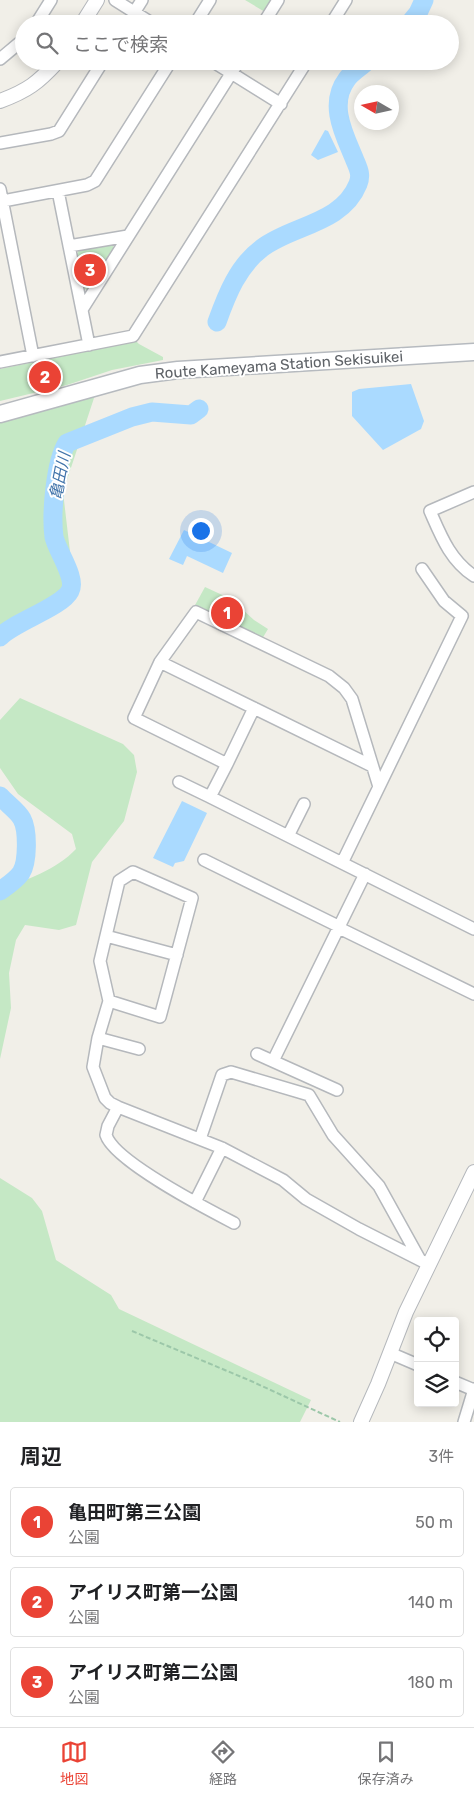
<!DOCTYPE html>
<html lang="ja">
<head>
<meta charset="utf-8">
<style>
	:root { --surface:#fff; --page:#f2f2f2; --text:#202124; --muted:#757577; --line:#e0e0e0; --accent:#ea4335 }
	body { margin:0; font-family:Rubik,"Noto Sans JP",sans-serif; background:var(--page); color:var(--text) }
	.controls { position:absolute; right:15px; bottom:15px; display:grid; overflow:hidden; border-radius:5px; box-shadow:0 2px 12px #0003 }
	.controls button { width:45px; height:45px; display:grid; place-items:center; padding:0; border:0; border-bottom:1px solid var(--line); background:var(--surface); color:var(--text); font:25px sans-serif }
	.compass { position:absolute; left:354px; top:85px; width:45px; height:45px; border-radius:50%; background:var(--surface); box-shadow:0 2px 12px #0003; rotate:279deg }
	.you { position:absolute; left:200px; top:530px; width:18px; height:18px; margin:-12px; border:4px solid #fff; border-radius:50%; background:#1a73e8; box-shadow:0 0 0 8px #1a73e833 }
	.badge { display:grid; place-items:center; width:32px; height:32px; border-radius:50%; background:var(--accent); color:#fff; font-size:16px; font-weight:700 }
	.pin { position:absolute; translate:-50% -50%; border:2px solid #fff; box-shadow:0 1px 5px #0006 }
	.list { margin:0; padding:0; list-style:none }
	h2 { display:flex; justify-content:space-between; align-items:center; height:65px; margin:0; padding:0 20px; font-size:21px }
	h2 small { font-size:16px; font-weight:400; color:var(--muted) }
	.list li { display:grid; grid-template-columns:32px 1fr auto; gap:15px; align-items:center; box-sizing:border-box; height:70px; margin:0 10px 10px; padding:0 10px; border:1px solid var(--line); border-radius:5px }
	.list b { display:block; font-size:19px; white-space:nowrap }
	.list p { margin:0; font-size:16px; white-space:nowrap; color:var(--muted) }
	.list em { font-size:16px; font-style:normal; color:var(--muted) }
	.icon { flex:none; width:28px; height:28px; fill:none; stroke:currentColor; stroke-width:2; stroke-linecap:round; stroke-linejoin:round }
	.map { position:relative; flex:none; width:474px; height:1422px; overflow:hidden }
	.search { position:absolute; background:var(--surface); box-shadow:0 2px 12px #0003; left:15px; right:15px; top:15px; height:55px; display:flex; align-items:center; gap:12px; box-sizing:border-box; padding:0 18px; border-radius:28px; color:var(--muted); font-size:19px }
	.sheet { height:305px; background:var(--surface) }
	nav { display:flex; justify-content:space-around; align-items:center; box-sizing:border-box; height:70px; border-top:1px solid var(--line); background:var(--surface); font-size:14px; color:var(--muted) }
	nav a { display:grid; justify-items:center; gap:2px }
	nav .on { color:var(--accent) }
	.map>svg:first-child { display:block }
</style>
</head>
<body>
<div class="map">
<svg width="474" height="1422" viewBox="0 0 474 1422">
	<rect width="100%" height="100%" fill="#f1efe8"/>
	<path fill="#c5e8c5" d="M245,0h27l-7,12z
		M111,243l2,2 1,5 -25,40h-3l-4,-5 -6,-30 4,-6z
		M136,341l3,3 24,13v3l-51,10 -45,15 -67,16v-32z
		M95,395l-32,97 8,68 -6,33 -9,14 -56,20v-206z
		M205,587l26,12 23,21 14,9 -6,10 -68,-32z
		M20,698l103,46 11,11 3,17 -13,49 -32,41 -16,63 -17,5 -34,-5 -9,15 -7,33 2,35 -11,51v-170c27,-9 56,-19 76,-40l-4,-15 -54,-40 -18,-26v-48z
		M0,1178l32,20 10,13 14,49 55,35 8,14 192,91 -11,22h-300z"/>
	<path fill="#aadaff" d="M325,130l3,1 10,21 -20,8 -7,-5z
		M411,384l13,37 -3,8 -38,21 -31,-34v-24l7,-3z
		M184,530l48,23 -9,20 -36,-17 -4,9 -14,-6z
		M182,801l25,12 -23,48 -9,2 -2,4 -20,-9z"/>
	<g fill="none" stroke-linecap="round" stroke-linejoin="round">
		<path stroke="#aadaff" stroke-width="19" d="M409,24l9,-11 6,-13
			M217,322c10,-28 21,-56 45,-74 30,-23 80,-24 96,-64 4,-10 0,-16 -4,-26 -10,-24 -26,-54 -7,-79 5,-7 14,-12 20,-18
			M0,637c14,-15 62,-30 70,-46 7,-13 -13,-40 -16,-54 -3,-22 1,-75 13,-94l65,-26 20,-5 39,3 8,-6
			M0,796c6,7 18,15 22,23 6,11 6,43 -1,54 -5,7 -14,13 -21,18"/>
		<defs>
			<path id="minor" d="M115,0l38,24
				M36,24l15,-24
				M127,24l15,-24
				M195,24l15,-24
				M263,24l15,-24
				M331,24l15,-24
				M0,59l24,-20
				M212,61l69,43
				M0,143l51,-9 8,-3 44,-70
				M0,189l33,167
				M58,191l31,154
				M3,201l84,-16 8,-4 76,-120
				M69,246l59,-10
				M83,308l156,-247
				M0,362l133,-26 174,-275
				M474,492l-44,19c11,25 20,49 44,65
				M160,662l212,104
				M227,764l27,-56
				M179,782l31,15
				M379,787l-27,-88 -8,-11 -15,-12 -133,-64 -36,50 -26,56 93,46 -17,33 132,66 120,-247 -18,-15 -22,-32
				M288,836l16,-32
				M204,860l134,66
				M342,863l132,66
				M337,927l137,67
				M106,936l71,19
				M109,1001l51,16 32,-119 -59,-26 -14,9 -19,80 9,40 -11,37 -5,29 12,31 5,5 8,4 104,41 61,32 23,19 53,30 69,35
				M98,1038l41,11
				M257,1054l80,36
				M273,1061l92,-187
				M118,1107l-10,19 -2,9c8,26 101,74 128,88
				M200,1139l22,-64 9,-3 78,23 24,40 46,51 41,74
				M195,1202l27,-54
				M390,1353l28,12
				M455,1382l19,8
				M464,1422l10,-33"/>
			<path id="tertiary" d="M82,24l15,-24
				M0,101c27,-10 38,-18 58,-40
				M361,1422l17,-38 28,-72 68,-140"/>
			<path id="secondary" d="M0,414l140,-39 38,-5 296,-18"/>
		</defs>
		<use href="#minor" stroke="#b5b8bc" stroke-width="14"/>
		<use href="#tertiary" stroke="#b5b8bc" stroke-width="16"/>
		<use href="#secondary" stroke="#b6babf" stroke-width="19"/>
		<path stroke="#9cc7a9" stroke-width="2" stroke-dasharray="5 2.5" stroke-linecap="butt" d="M132,1331l119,50 89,41"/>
		<use href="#minor" stroke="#fff" stroke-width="11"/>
		<use href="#tertiary" stroke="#fff" stroke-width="14"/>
		<use href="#secondary" stroke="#fff" stroke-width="16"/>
	</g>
	<g text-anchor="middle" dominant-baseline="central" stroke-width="4" stroke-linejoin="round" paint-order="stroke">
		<g font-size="15" fill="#5f6368" stroke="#fff">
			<text transform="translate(279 365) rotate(-4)">Route Kameyama Station Sekisuikei</text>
		</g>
		<g font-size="16" font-style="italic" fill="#4174aa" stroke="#fff">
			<text transform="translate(60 476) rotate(-79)">亀田川</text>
		</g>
	</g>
</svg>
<div class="controls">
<button><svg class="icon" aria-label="locate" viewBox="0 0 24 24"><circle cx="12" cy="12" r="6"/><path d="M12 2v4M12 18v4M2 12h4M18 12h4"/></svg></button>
<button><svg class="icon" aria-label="layers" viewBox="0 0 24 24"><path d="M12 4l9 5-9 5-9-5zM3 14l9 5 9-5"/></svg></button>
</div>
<svg class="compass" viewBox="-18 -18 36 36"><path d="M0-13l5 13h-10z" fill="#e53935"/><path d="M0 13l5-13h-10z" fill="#757577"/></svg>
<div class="you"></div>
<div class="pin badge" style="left:227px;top:613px">1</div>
<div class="pin badge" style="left:45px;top:377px">2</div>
<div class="pin badge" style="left:90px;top:270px">3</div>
<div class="search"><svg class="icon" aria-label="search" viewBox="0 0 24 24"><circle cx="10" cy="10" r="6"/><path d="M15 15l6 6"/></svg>ここで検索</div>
</div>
<section class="sheet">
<h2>周辺<small>3件</small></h2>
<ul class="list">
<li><span class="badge">1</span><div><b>亀田町第三公園</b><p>公園</p></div><em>50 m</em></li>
<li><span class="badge">2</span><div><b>アイリス町第一公園</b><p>公園</p></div><em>140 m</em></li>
<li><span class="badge">3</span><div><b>アイリス町第二公園</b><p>公園</p></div><em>180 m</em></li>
</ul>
</section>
<nav>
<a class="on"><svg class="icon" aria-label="map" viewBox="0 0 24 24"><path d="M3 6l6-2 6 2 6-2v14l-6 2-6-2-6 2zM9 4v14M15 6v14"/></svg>地図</a>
<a><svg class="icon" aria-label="directions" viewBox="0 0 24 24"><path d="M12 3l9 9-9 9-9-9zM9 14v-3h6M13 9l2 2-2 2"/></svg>経路</a>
<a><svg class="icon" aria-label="saved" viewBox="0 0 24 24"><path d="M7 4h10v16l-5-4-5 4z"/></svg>保存済み</a>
</nav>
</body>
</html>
